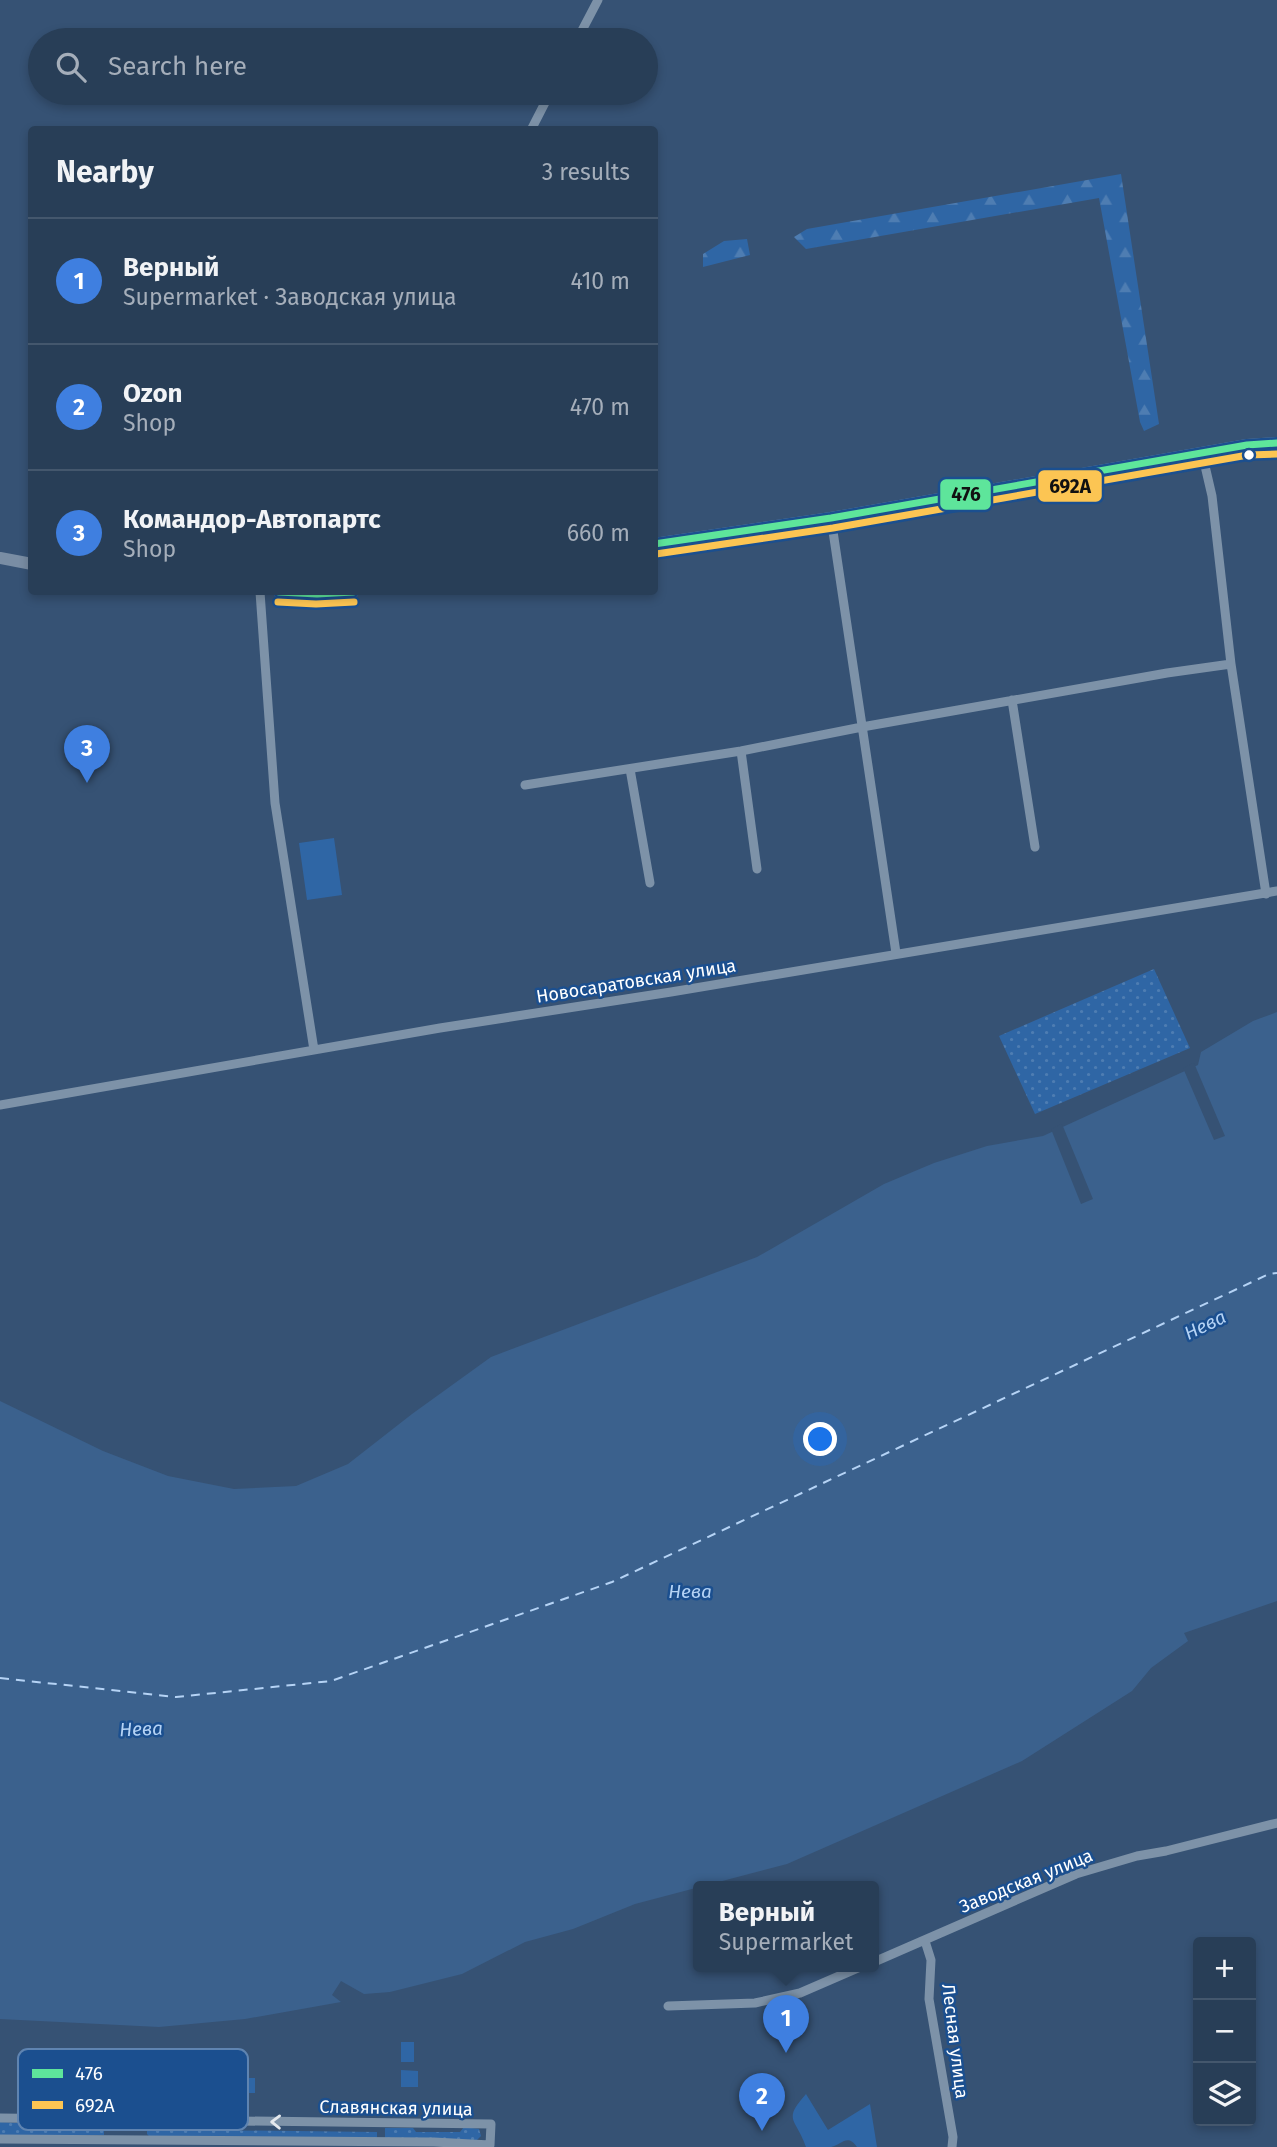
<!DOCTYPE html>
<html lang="en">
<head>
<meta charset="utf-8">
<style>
	:root { --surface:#283e57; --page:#30455d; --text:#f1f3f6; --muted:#a5aeba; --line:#44576d; --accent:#b9c2ce }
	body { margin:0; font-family:"Fira Sans",sans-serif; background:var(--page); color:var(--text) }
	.controls { position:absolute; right:21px; bottom:21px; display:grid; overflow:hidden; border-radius:7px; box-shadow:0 4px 10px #0003 }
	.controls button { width:63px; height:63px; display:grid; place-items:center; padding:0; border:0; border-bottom:2px solid var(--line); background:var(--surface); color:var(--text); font:35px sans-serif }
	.you { position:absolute; left:821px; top:1440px; width:24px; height:24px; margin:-18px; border:5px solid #fff; border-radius:50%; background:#1a73e8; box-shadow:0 0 0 10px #1a73e833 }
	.badge { display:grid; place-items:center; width:46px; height:46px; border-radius:50%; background:var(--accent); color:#fff; font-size:23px; font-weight:700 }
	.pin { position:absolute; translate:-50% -58px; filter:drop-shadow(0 2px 4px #0008) }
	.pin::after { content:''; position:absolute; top:37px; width:24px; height:21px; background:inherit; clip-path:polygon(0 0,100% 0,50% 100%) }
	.popup { position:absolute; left:693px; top:1881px; width:186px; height:91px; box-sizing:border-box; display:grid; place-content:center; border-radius:7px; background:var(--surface); filter:drop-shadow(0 2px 5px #0005); font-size:23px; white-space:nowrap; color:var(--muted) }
	.popup b { font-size:26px; color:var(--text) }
	.popup::after { content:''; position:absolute; left:50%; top:100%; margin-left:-14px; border:14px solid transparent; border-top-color:var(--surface) }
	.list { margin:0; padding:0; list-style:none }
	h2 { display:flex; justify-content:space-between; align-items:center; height:91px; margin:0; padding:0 28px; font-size:30px }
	h2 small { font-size:23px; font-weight:400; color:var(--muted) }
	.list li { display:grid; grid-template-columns:46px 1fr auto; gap:21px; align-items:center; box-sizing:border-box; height:126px; padding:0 28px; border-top:2px solid var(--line) }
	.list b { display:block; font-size:26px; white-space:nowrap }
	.list p { margin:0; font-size:23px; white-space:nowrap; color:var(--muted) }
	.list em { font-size:23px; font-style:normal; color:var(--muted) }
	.icon { flex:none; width:38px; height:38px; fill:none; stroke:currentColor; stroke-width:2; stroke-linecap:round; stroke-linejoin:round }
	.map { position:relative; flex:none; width:1277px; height:2147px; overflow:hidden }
	.search { position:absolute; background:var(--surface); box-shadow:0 4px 10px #0003; left:28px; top:28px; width:630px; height:77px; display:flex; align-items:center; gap:18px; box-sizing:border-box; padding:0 24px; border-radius:38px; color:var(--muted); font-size:26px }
	.panel { position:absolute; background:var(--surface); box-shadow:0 4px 10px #0003; left:28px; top:126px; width:630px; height:469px; border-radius:7px }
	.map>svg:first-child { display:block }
</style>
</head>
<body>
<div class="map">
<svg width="1277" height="2147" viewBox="0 0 1277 2147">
	<defs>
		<pattern id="grass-dots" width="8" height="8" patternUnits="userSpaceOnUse" patternTransform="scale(1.75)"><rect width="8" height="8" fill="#2f66a5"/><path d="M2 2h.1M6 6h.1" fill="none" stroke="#4e7db2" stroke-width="1.8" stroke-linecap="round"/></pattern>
		<pattern id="forest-firs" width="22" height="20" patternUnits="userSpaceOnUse" patternTransform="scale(1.75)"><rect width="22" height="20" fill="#2f66a5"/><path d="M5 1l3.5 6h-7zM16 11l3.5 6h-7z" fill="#4e7db2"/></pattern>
	</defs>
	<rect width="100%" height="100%" fill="#365274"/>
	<path fill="url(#grass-dots)" d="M1154,969l36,79 -155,66 -36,-78z
		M0,2122l19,1 4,5h81v7h-104z
		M152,2125l44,1 5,4 176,2v7l-228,-3 -2,-2v-6z
		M464,2127l15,2 2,7 -4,4 -92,-1v-11h28l3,4h44z"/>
	<path fill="url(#forest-firs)" d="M1121,174l38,250 -15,7 -4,-9 -41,-224 -293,51 -12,-12 13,-8z
		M747,239l3,16 -47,12v-13l21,-13z"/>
	<path fill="#2f66a5" d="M334,838l8,57 -35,5 -8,-57z
		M401,2042h13v20h-13z
		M401,2070l17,1v16h-17z
		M240,2078h15v15h-16z
		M806,2094l22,36 42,-26 7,43h-20c-10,-14 -15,-2 -26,0 -8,0 -18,0 -25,0 -10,-29 -24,-26 0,-53z"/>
	<path fill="#3b618d" d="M1277,1012v589l-93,32 4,8 -37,27 -19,23 -110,70 -235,103 -152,40 -62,25 -48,13 -63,32 -72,18 -26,2 -23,-13 -9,14 9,7 -96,17 -86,8 -159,-8v-618l103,50 65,25 66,13 62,-3 52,-22 64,-50 79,-57 266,-100 127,-73 50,-21 53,-17 56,-10 155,-71 3,-13 52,-31z"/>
	<path fill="#365274" d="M1194,1063l31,73 -11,4 -31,-72z
		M1062,1124l31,75 -12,5 -30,-75z"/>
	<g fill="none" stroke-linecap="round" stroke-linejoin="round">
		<path stroke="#b5d3f5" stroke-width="2" stroke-dasharray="9 7" stroke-linecap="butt" d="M0,1678l176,19 155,-16 281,-99 657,-308 8,-1"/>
		<path stroke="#7d92a8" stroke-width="9" d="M577,40l21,-40
			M531,130l19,-37
			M1202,453l10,43 19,168 35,230
			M831,518l65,435
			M260,592l15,211 39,247
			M1012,700l23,147
			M741,751l16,118
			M630,769l20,114
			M525,785l216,-34 121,-24 305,-54 64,-9
			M0,1105l440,-77 231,-36 606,-101
			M925,1941l6,19 -2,39 24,138 -1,10
			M874,1962l202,-88 61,-18 29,-5 111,-28
			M668,2006l87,-3 45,-10 60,-26
			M0,2118l491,6 -1,21 -56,-3 -434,-3"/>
		<path stroke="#798da4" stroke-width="12" d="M654,544l177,-26 416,-73 30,-2
			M0,558l32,6
			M279,592l38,2 36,-2"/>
		<defs>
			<path id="bus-1" d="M654,544l177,-26 416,-73 30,-2
				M279,592l38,2 36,-2"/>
			<path id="bus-2" d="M656,554l177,-26 415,-73 29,-1
				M278,602l38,2 38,-2"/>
		</defs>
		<use href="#bus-1" stroke="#1b4f8f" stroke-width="12"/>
		<use href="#bus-2" stroke="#1b4f8f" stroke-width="12"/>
		<use href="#bus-1" stroke="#5ee59b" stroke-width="7"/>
		<use href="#bus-2" stroke="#fcc553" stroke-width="7"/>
	</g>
	<defs><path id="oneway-chevron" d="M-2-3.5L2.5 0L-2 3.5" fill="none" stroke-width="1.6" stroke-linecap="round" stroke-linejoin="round" transform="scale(1.75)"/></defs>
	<use stroke="#e5e9ee" href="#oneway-chevron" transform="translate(276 2122) rotate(-179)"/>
	<circle fill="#fff" stroke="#1b4f8f" stroke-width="2.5" cx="1249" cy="455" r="6"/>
	<g text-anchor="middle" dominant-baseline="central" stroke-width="5" stroke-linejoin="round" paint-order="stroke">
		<g font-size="18" fill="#fff" stroke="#1b4f8f">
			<text transform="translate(636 981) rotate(-9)">Новосаратовская улица</text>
			<text transform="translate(1026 1881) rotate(-22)">Заводская улица</text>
			<text transform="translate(955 2041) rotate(83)">Лесная улица</text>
			<text transform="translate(396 2108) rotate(1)">Славянская улица</text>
		</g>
		<g font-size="19" font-style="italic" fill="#b5d3f5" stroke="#1b4f8f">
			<text transform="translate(1205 1325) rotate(-26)">Нева</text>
			<text x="690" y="1591">Нева</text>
			<text transform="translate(141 1729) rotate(-2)">Нева</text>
		</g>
	</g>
	<rect x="18" y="2049" width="230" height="81" rx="10" fill="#1b4f8f" stroke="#5f84b1" stroke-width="2"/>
	<rect x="32" y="2069" width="31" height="9" fill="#5ee59b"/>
	<rect x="32" y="2101" width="31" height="8" fill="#fcc553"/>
	<g font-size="19" fill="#fff">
		<text x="75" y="2080">476</text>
		<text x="75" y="2112">692А</text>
	</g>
	<g stroke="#1b4f8f" stroke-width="2.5">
		<rect x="1037" y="469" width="66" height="34" rx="7" fill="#fcc553"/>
		<rect x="939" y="478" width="53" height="33" rx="7" fill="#5ee59b"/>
	</g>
	<g font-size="19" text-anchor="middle" font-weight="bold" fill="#111">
		<text x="1070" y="493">692А</text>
		<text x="966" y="501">476</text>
	</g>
</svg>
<div class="controls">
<button>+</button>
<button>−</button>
<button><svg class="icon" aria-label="layers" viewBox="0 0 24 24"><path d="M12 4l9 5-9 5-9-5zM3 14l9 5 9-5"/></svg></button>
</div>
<div class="you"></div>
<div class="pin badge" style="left:786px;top:2053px;background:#3f7fe0">1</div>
<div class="popup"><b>Верный</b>Supermarket</div>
<div class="pin badge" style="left:762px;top:2131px;background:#3f7fe0">2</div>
<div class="pin badge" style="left:87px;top:783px;background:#3f7fe0">3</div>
<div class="search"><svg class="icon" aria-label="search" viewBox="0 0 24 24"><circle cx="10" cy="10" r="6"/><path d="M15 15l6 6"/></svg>Search here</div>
<section class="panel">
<h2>Nearby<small>3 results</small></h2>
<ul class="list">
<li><span class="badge" style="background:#3f7fe0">1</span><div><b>Верный</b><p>Supermarket · Заводская улица</p></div><em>410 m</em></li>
<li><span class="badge" style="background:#3f7fe0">2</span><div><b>Ozon</b><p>Shop</p></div><em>470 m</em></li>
<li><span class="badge" style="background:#3f7fe0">3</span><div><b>Командор-Автопартс</b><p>Shop</p></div><em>660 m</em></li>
</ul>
</section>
</div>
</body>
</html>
